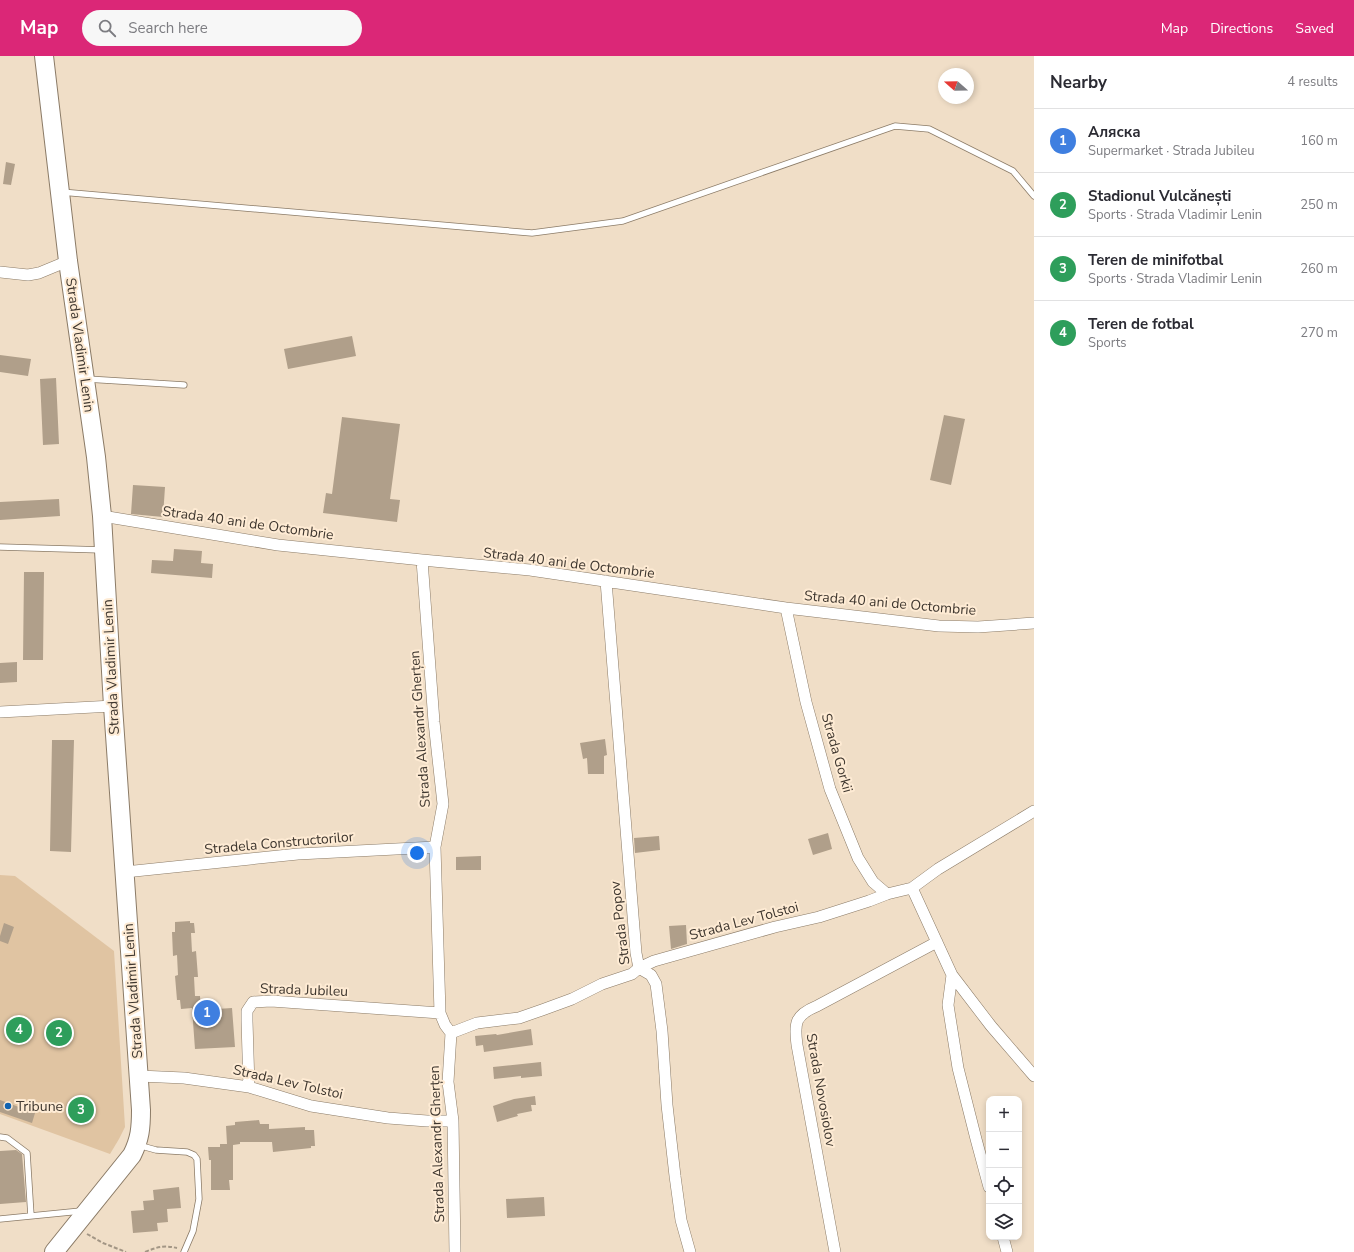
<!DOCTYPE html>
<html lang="en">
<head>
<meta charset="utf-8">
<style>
	:root { --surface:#fff; --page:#f7f7f7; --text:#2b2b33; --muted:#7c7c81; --line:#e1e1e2; --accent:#db2777 }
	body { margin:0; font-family:"Nunito Sans",sans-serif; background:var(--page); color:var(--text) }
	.controls { position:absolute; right:12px; bottom:12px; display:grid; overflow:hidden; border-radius:8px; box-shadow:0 2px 6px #0003 }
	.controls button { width:36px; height:36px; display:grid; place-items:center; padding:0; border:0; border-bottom:1px solid var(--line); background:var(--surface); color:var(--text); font:20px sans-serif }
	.compass { position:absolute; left:938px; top:12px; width:36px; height:36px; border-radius:50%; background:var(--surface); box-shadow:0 2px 6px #0003; rotate:290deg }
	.you { position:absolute; left:417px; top:797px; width:14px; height:14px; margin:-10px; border:3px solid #fff; border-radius:50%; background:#1a73e8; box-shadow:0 0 0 6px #1a73e833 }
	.badge { display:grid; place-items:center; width:26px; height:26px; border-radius:50%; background:var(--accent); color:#fff; font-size:13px; font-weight:700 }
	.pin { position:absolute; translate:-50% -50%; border:2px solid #fff; box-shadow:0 1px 4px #0006 }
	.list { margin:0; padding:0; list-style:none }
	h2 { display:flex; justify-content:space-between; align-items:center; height:52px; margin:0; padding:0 16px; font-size:17px }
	h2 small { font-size:13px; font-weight:400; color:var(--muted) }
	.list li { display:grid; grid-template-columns:26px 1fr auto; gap:12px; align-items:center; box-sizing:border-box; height:64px; padding:0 16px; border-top:1px solid var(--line) }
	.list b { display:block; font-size:15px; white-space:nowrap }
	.list p { margin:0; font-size:13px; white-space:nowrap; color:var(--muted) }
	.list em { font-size:13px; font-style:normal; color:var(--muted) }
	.icon { flex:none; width:22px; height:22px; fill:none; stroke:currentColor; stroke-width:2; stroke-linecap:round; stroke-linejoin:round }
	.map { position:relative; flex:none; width:1034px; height:1196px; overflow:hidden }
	header { display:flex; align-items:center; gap:24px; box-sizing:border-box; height:56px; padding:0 20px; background:var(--accent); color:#fff }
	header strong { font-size:19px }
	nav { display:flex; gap:22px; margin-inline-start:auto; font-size:14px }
	.search { width:280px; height:36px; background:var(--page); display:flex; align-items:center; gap:10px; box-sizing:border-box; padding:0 14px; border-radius:22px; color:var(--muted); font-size:15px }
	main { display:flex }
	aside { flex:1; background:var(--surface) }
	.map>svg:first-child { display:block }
</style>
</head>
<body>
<header>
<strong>Map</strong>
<div class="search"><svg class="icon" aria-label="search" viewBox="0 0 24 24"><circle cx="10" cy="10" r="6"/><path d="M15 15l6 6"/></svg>Search here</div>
<nav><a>Map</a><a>Directions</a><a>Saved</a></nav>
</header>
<main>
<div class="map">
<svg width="1034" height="1196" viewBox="0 0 1034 1196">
	<rect width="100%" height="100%" fill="#f0dec7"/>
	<path fill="#e0c4a2" d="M0,819l15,1 99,75 11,176 -6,12 -9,15 -110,-40z"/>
	<path fill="#b09f8a" d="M6,106l9,2 -4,21 -8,-1z
		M352,280l4,20 -68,13 -4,-20z
		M0,299l31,4 -3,17 -28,-4z
		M56,322l3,66 -16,1 -3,-66z
		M944,359l21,4 -14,66 -21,-5z
		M342,361l58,7 -10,75 10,1 -3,22 -74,-9 3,-20 6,1z
		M133,429l32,2 -2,30 -32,-3z
		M59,443l1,17 -60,4v-18z
		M174,493l28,2 -1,12 12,1 -1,14 -61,-5 1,-13 21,1z
		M24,516h20l-1,88h-20z
		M17,606v20l-17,1v-20z
		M605,683l2,16 -3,1v18h-16l-1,-16 -4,1 -3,-16z
		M52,684h22l-3,112 -21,-1z
		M828,777l4,16 -19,6 -5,-16z
		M659,780l1,14 -25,3 -1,-15z
		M481,800v14h-25v-13z
		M190,865v2h4l1,10h-4l1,19 4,-1 2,26h-4l1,19h5l1,14 31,-2 3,39 -40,2 -3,-41 -11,1 -1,-9h-3l-2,-24 3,-1 -1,-20 -4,1 -1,-24h3v-10z
		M4,867l10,4 -6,17 -8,-3v-5z
		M686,869l1,19 -16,5 -2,-23z
		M531,973l2,16 -49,7 -1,-7 -7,1 -1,-10 21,-2 1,1z
		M541,1006l1,14 -21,2v-2l-27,3 -1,-12z
		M535,1040l1,9h-5l1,6 -15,3 1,2 -21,6 -4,-16 21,-7z
		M0,1044l35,13 -3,10 -32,-11z
		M259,1064l1,4h9v5l36,-2v3h9l1,16h-4v2l-38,4 -1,-10h-32v2l-7,1v35h-4l1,10h-19v-30h-2l-1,-13h12v-3h7l-1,-18 9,-1v-3z
		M16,1094l6,4 4,48 -26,2v-53z
		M179,1131l2,21 -14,1 1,13 -11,1 1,8 -25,2 -2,-22 13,-1 -1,-9 11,-1 -1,-10z
		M544,1141l1,19 -38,2 -1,-19z"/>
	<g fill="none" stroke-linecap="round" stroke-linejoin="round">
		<defs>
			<path id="lane" d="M61,136l471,41 91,-12 272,-95 34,3 84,42 21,25
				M87,323l97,6
				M0,491l103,3
				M0,1081l7,1 20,15 4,63
				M138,1089l18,5 31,2 7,3 3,4 2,40 -6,32 -9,21
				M0,1163l81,-8"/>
			<path id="street" d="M0,216l28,3 11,-2 29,-12
				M102,460l176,29 144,15 108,10 256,38 153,18 39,1 56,-4
				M422,504l12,162 9,82 -8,43 5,166 5,12 6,8 -3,49 5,39 2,131
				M606,525l30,372 3,15 12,7 5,9 6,47 5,74 8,71 6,44 9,32
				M786,552l20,94 24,87 28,69 15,24 14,12
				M0,656l113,-6
				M125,816l173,-18 137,-7
				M912,832l40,87 -4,30 10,63 18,71 13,48
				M952,919l39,51 43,50
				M451,977l26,-10 42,-5 23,-8 30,-11 30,-15 30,-10 7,-6 15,-7 121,-34 44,-10 50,-16 18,-7 25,-6 26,-19 96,-58
				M139,1020l45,2 65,9 62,19 77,12 39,3h26
				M249,1031l-2,-66v-10l6,-9 18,-1 169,12
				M1003,1181l4,15
				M835,1196l-38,-207c-3,-22 -2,-30 20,-39l120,-64"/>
			<path id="primary" d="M44,0l24,205 28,196 6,59 11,190 28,404c0,18 -1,29 -9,45l-78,97"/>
		</defs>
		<use href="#lane" stroke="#8b7b67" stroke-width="7"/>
		<use href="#street" stroke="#8b7b67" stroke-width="12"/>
		<use href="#primary" stroke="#8b7b67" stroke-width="20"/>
		<path stroke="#a39685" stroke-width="2" stroke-dasharray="4 2" stroke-linecap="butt" d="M87,1178l16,9 23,9
			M145,1196c12,-5 19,-7 32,-4"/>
		<use href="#lane" stroke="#fff" stroke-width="5.5"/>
		<use href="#street" stroke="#fff" stroke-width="11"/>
		<use href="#primary" stroke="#fff" stroke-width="18"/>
	</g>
	<circle fill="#1163b1" stroke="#feebd4" stroke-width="1.5" cx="8" cy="1050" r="4"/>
	<g text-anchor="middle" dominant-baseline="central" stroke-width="4" stroke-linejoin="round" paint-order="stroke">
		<g font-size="14" fill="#3f372f" stroke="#feebd4">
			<text transform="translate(80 289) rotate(82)">Strada Vladimir Lenin</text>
			<text transform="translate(248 467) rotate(8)">Strada 40 ani de Octombrie</text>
			<text transform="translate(569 507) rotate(7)">Strada 40 ani de Octombrie</text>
			<text transform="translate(890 547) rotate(5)">Strada 40 ani de Octombrie</text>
			<text transform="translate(111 611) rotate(-93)">Strada Vladimir Lenin</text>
			<text transform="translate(420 673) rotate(-94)">Strada Alexandr Gherțen</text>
			<text transform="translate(837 697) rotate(74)">Strada Gorkii</text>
			<text transform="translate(279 787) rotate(-5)">Stradela Constructorilor</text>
			<text transform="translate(744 865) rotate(-15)">Strada Lev Tolstoi</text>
			<text transform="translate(620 867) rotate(-97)">Strada Popov</text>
			<text transform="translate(304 934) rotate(2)">Strada Jubileu</text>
			<text transform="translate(133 935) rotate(-94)">Strada Vladimir Lenin</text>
			<text transform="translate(288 1026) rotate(13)">Strada Lev Tolstoi</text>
			<text transform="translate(821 1034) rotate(80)">Strada Novosiolov</text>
			<text transform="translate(437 1088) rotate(-92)">Strada Alexandr Gherțen</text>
		</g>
		<g font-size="14" fill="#3f372f" stroke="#feebd4" text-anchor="start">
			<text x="16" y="1050">Tribune</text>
		</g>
	</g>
</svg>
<div class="controls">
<button>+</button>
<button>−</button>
<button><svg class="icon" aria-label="locate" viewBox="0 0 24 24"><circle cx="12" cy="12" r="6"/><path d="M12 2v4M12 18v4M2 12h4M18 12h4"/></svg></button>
<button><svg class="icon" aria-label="layers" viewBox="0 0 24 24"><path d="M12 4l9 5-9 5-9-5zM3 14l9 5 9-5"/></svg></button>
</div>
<svg class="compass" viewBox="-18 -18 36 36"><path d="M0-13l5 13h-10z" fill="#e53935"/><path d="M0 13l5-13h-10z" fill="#7c7c81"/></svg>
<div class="you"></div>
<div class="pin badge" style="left:207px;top:957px;background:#3f7fe0">1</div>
<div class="pin badge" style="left:59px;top:977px;background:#2e9e5b">2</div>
<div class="pin badge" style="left:81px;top:1054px;background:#2e9e5b">3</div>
<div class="pin badge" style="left:19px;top:974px;background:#2e9e5b">4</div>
</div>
<aside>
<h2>Nearby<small>4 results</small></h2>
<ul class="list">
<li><span class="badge" style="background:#3f7fe0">1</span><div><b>Аляска</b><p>Supermarket · Strada Jubileu</p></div><em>160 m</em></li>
<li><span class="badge" style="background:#2e9e5b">2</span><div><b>Stadionul Vulcănești</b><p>Sports · Strada Vladimir Lenin</p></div><em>250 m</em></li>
<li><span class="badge" style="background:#2e9e5b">3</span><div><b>Teren de minifotbal</b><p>Sports · Strada Vladimir Lenin</p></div><em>260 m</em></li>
<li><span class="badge" style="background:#2e9e5b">4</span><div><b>Teren de fotbal</b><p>Sports</p></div><em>270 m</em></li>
</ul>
</aside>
</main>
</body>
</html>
